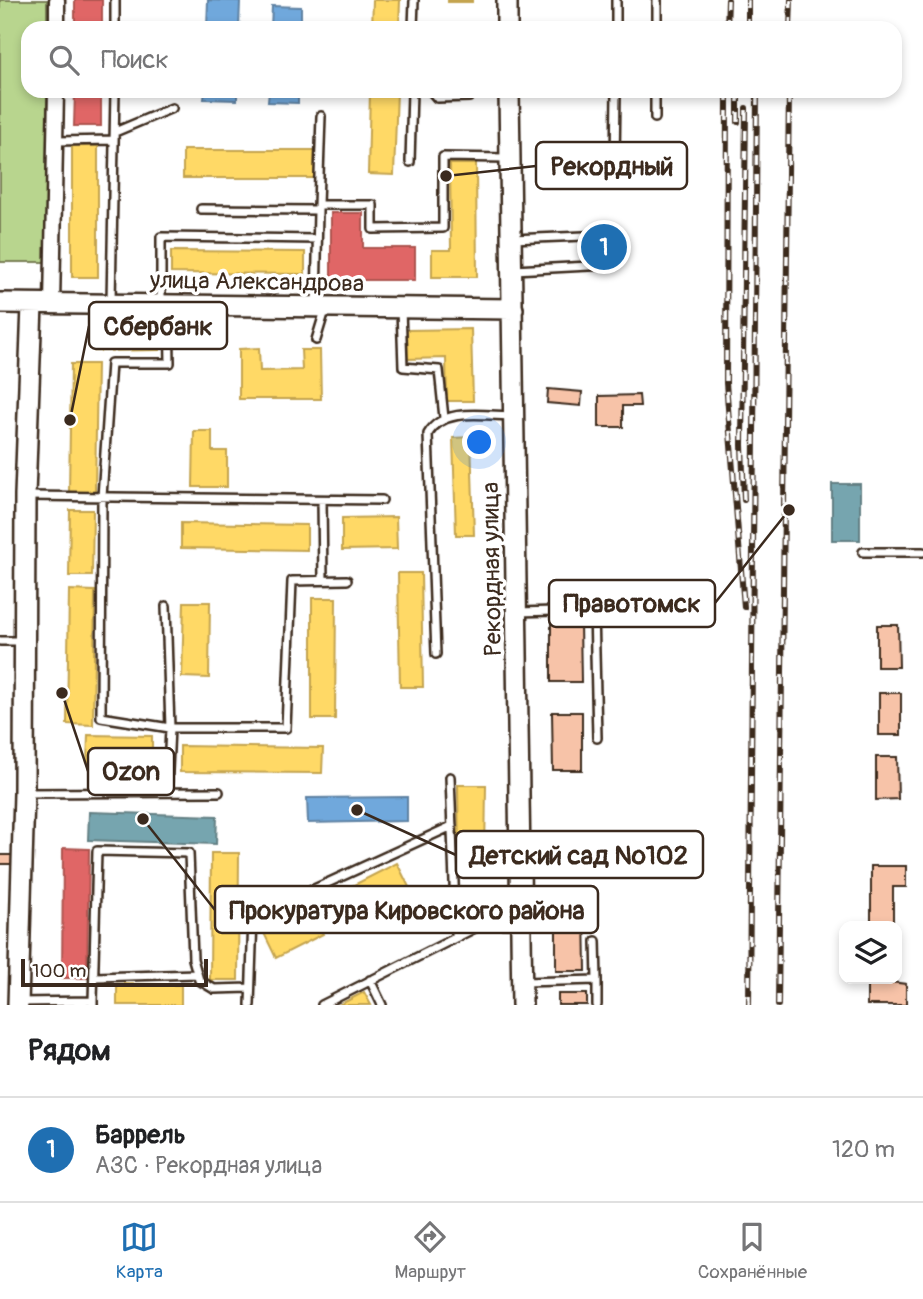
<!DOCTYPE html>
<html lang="ru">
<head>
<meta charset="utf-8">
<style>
	:root { --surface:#fff; --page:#f2f2f2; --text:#202124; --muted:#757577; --line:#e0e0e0; --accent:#1f6fb2 }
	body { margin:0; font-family:Pangolin,sans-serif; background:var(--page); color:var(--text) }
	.controls { position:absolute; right:21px; bottom:21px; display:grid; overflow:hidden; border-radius:14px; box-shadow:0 4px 10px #0003 }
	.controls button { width:63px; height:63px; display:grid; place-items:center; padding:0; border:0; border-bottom:2px solid var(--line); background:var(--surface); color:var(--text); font:35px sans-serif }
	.scale { position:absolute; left:21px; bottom:18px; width:187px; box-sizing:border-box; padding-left:7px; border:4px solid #3b2a1e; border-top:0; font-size:19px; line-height:24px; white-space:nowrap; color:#3b2a1e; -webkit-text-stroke:5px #fff; paint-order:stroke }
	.you { position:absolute; left:480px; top:443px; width:24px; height:24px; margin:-18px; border:5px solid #fff; border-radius:50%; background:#1a73e8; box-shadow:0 0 0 10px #1a73e833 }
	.badge { display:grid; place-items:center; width:46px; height:46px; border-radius:50%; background:var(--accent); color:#fff; font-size:23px; font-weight:700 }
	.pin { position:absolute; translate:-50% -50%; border:4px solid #fff; box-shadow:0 2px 7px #0006 }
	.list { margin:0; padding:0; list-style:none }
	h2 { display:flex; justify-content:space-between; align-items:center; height:91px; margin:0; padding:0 28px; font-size:30px }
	h2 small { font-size:23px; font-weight:400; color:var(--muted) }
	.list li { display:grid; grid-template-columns:46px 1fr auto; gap:21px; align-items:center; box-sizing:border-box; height:105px; padding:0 28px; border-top:2px solid var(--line) }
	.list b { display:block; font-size:26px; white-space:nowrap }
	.list p { margin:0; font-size:23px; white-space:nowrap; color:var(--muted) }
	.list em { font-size:23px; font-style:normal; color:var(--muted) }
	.icon { flex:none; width:38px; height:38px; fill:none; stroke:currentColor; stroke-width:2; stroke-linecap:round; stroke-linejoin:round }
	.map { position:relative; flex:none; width:923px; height:1005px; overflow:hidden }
	.search { position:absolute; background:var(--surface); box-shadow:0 4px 10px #0003; left:21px; right:21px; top:21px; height:77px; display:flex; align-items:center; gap:18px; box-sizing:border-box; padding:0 24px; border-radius:21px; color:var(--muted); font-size:26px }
	.sheet { height:196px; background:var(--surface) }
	nav { display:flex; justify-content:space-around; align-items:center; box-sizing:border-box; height:98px; border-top:2px solid var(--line); background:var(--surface); font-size:19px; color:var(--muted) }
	nav a { display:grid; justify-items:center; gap:4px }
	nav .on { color:var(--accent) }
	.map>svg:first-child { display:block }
</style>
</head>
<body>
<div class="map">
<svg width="923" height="1005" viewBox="0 0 923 1005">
	<rect width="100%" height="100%" fill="#fff"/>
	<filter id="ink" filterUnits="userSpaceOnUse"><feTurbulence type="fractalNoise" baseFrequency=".0143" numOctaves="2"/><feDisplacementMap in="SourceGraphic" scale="14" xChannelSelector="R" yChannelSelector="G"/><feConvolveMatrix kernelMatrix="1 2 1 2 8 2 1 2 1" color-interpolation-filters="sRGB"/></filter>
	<g filter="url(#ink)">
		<path fill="#b8d58e" stroke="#7a8056" stroke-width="2" d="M0,0h47v28h-19v63h19l-1,171h-46z"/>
		<path fill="#ffd966" stroke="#c4a450" stroke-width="2" d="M373,0h27l-1,28h-27z
			M448,0h24v2h-24z
			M370,91h27l-3,84 -26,-1z
			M72,146h26v131h-26z
			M183,150h135l-1,28h-134z
			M450,164h26l1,113h-45v-27h19z
			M171,251l134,1v22l-134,-1z
			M160,324v26l-66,1v-26z
			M471,329l2,72h-26l-1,-43 -38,1 -1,-29z
			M259,348l1,23 42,-1 -1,-20h19l1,49h-82v-50z
			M71,364h26l-2,128h-26z
			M194,431h18v20h15v36h-34z
			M471,437l3,98h-18l-3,-97z
			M70,510h23l-1,66h-23z
			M396,517l1,32 -55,1v-32z
			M181,523l126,2v25l-126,-2z
			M398,573h23l2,114h-23z
			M69,590l26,1 -2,134 -26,-1z
			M312,598h24l-1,121h-23z
			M184,602h26l-1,76 -27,-1z
			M88,735l64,1v27l-65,-1z
			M180,746l143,2 -1,25 -142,-1z
			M458,785h28l-1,73h-26z
			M211,853h28l-1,127h-28z
			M397,863l14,28 -47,24 -14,-28z
			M309,906l14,28 -47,24 -14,-29z
			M117,984l64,1v20h-64z
			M364,992l7,13h-32z"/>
		<path fill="#e06666" stroke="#ae5450" stroke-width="2" d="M75,0h27v28h-27z
			M75,91h26v35h-27z
			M331,213h32v35h52v32h-84z
			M63,848l26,1 -2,129h-25z"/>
		<path fill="#6fa8dc" stroke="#5f82a3" stroke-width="2" d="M208,0l32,1 -1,27h-32z
			M272,6l29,1v21h-30z
			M205,91h32v9l-33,-1z
			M269,91h29v12l-30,-1z
			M407,797v24l-99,2 -1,-25z"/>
		<path fill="#76a5af" stroke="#648084" stroke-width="2" d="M832,484h28v56h-28z
			M89,812l128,4 -1,28 -128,-4z"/>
		<path fill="#f7c3a8" stroke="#3b2a1e" stroke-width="2" d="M587,243h16v17h-16z
			M548,389l34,3 -1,14 -34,-3z
			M639,395l1,11h-17v21h-24v-31z
			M551,623h29l1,59h-30z
			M877,625h21l1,42h-22z
			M879,693h22v42h-22z
			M552,712h30v58h-29z
			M876,757h21l1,42 -22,1z
			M0,855h12v9h-12z
			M871,866h35v21h-13v39h-22z
			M556,913h29l1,58h-30z
			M867,979l39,5v21h-39z
			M558,994h29v11h-29z"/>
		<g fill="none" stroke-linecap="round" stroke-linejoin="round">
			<defs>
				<path id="lane" d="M115,28v-28
					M413,28l1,-28
					M616,28v-28
					M657,28v-28
					M431,91l6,7 32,-1
					M655,118v-27
					M115,132l57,-24
					M56,141l58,-1
					M410,162l2,-71
					M615,164l1,-73
					M318,205l3,-89
					M201,209l117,1 -2,96
					M318,210v-5h55v24l70,-1v-71l64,1
					M512,239l96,-4v30l-94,5
					M111,301l4,-210
					M161,304v-67l156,2
					M401,309l2,58 36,3 5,48
					M316,340l10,-33
					M26,496l356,4
					M322,500l1,80
					M863,552h60
					M166,606l4,122 -69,-11 1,-220 9,-134h59l-1,-58
					M517,612l77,-2 3,128
					M0,641h24
					M436,654l-8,-220c16,-28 58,-18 86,-18
					M450,777l6,158
					M167,792l3,-64h116l6,-147 55,-1
					M24,793l195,-1
					M95,977l102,-3
					M370,980l12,25
					M597,980v25
					M523,982l74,-2 -1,-39
					M93,1001l4,-150 92,2 4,106 6,21 15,9 36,-1
					M19,1002l74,-1v4
					M250,1005l3,-88 199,-91
					M322,1005l163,-82 35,1"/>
				<path id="street" d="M57,28v-28
					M52,306l4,-215"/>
				<path id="secondary" d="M507,0v28
					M509,91l13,914
					M0,303l513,6
					M18,1005l6,-212 1,-298 7,-190"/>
			</defs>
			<use href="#lane" stroke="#3b2a1e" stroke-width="12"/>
			<use href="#street" stroke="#3b2a1e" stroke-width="19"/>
			<use href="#secondary" stroke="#3b2a1e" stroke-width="24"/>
			<use href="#lane" stroke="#fff" stroke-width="7"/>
			<use href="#street" stroke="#fff" stroke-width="14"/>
			<use href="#secondary" stroke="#fff" stroke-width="19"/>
			<defs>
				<path id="rail" d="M727,28l1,-28
					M748,28v-28
					M790,28l1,-28
					M727,91l-1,292 18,224
					M738,122v-31
					M744,500l-2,-55 4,-337
					M749,1005l8,-914
					M778,1005l11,-914"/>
			</defs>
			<use href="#rail" stroke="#3b2a1e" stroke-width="6"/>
			<use href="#rail" stroke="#fff" stroke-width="3.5" stroke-dasharray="10" stroke-linecap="butt"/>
		</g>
	</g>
	<g text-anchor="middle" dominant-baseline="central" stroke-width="7" stroke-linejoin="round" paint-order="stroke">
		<g font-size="24" fill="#3b2a1e" stroke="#fff">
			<text transform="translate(257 282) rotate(1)">улица Александрова</text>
			<text transform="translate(492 569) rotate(-91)">Рекордная улица</text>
		</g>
	</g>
	<path fill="none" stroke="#3b2a1e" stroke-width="2.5" d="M446 176L536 166M70 420L89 326M789 510L715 603M62 693L88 771M357 810L456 855M143 819L215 910"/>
	<g fill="#3b2a1e" stroke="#fff" stroke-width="2.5">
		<circle cx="446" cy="176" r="7"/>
		<circle cx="70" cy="420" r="7"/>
		<circle cx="789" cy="510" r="7"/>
		<circle cx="62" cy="693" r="7"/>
		<circle cx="357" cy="810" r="7"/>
		<circle cx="143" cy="819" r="7"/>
	</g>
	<g fill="#fff" stroke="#3b2a1e" stroke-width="2.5">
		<rect x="536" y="142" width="151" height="47" rx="7"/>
		<rect x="89" y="302" width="138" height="47" rx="7"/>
		<rect x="549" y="580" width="166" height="47" rx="7"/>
		<rect x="88" y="748" width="86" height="47" rx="7"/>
		<rect x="456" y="831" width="247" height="47" rx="7"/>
		<rect x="215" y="886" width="383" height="47" rx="7"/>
	</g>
	<g font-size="26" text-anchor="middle" font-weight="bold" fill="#3b2a1e">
		<text x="612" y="175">Рекордный</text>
		<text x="158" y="335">Сбербанк</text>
		<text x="632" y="612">Правотомск</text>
		<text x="131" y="780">Ozon</text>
		<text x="579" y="864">Детский сад №102</text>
		<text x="407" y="919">Прокуратура Кировского района</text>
	</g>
</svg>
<div class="controls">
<button><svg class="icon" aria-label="layers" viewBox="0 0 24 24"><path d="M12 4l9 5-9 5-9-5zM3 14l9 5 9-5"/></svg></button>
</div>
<div class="scale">100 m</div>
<div class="you"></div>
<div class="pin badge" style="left:604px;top:247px">1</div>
<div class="search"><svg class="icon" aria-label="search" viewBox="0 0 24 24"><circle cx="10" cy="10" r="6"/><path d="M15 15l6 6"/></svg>Поиск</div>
</div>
<section class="sheet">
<h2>Рядом<small></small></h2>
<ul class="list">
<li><span class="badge">1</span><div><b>Баррель</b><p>АЗС · Рекордная улица</p></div><em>120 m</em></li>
</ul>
</section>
<nav>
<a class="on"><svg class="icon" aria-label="map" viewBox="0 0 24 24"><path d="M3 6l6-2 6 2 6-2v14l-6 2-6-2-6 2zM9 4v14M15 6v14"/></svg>Карта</a>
<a><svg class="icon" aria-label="directions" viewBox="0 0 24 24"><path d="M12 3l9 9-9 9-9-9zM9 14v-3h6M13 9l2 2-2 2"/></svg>Маршрут</a>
<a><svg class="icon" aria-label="saved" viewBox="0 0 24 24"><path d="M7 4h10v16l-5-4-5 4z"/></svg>Сохранённые</a>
</nav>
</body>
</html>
